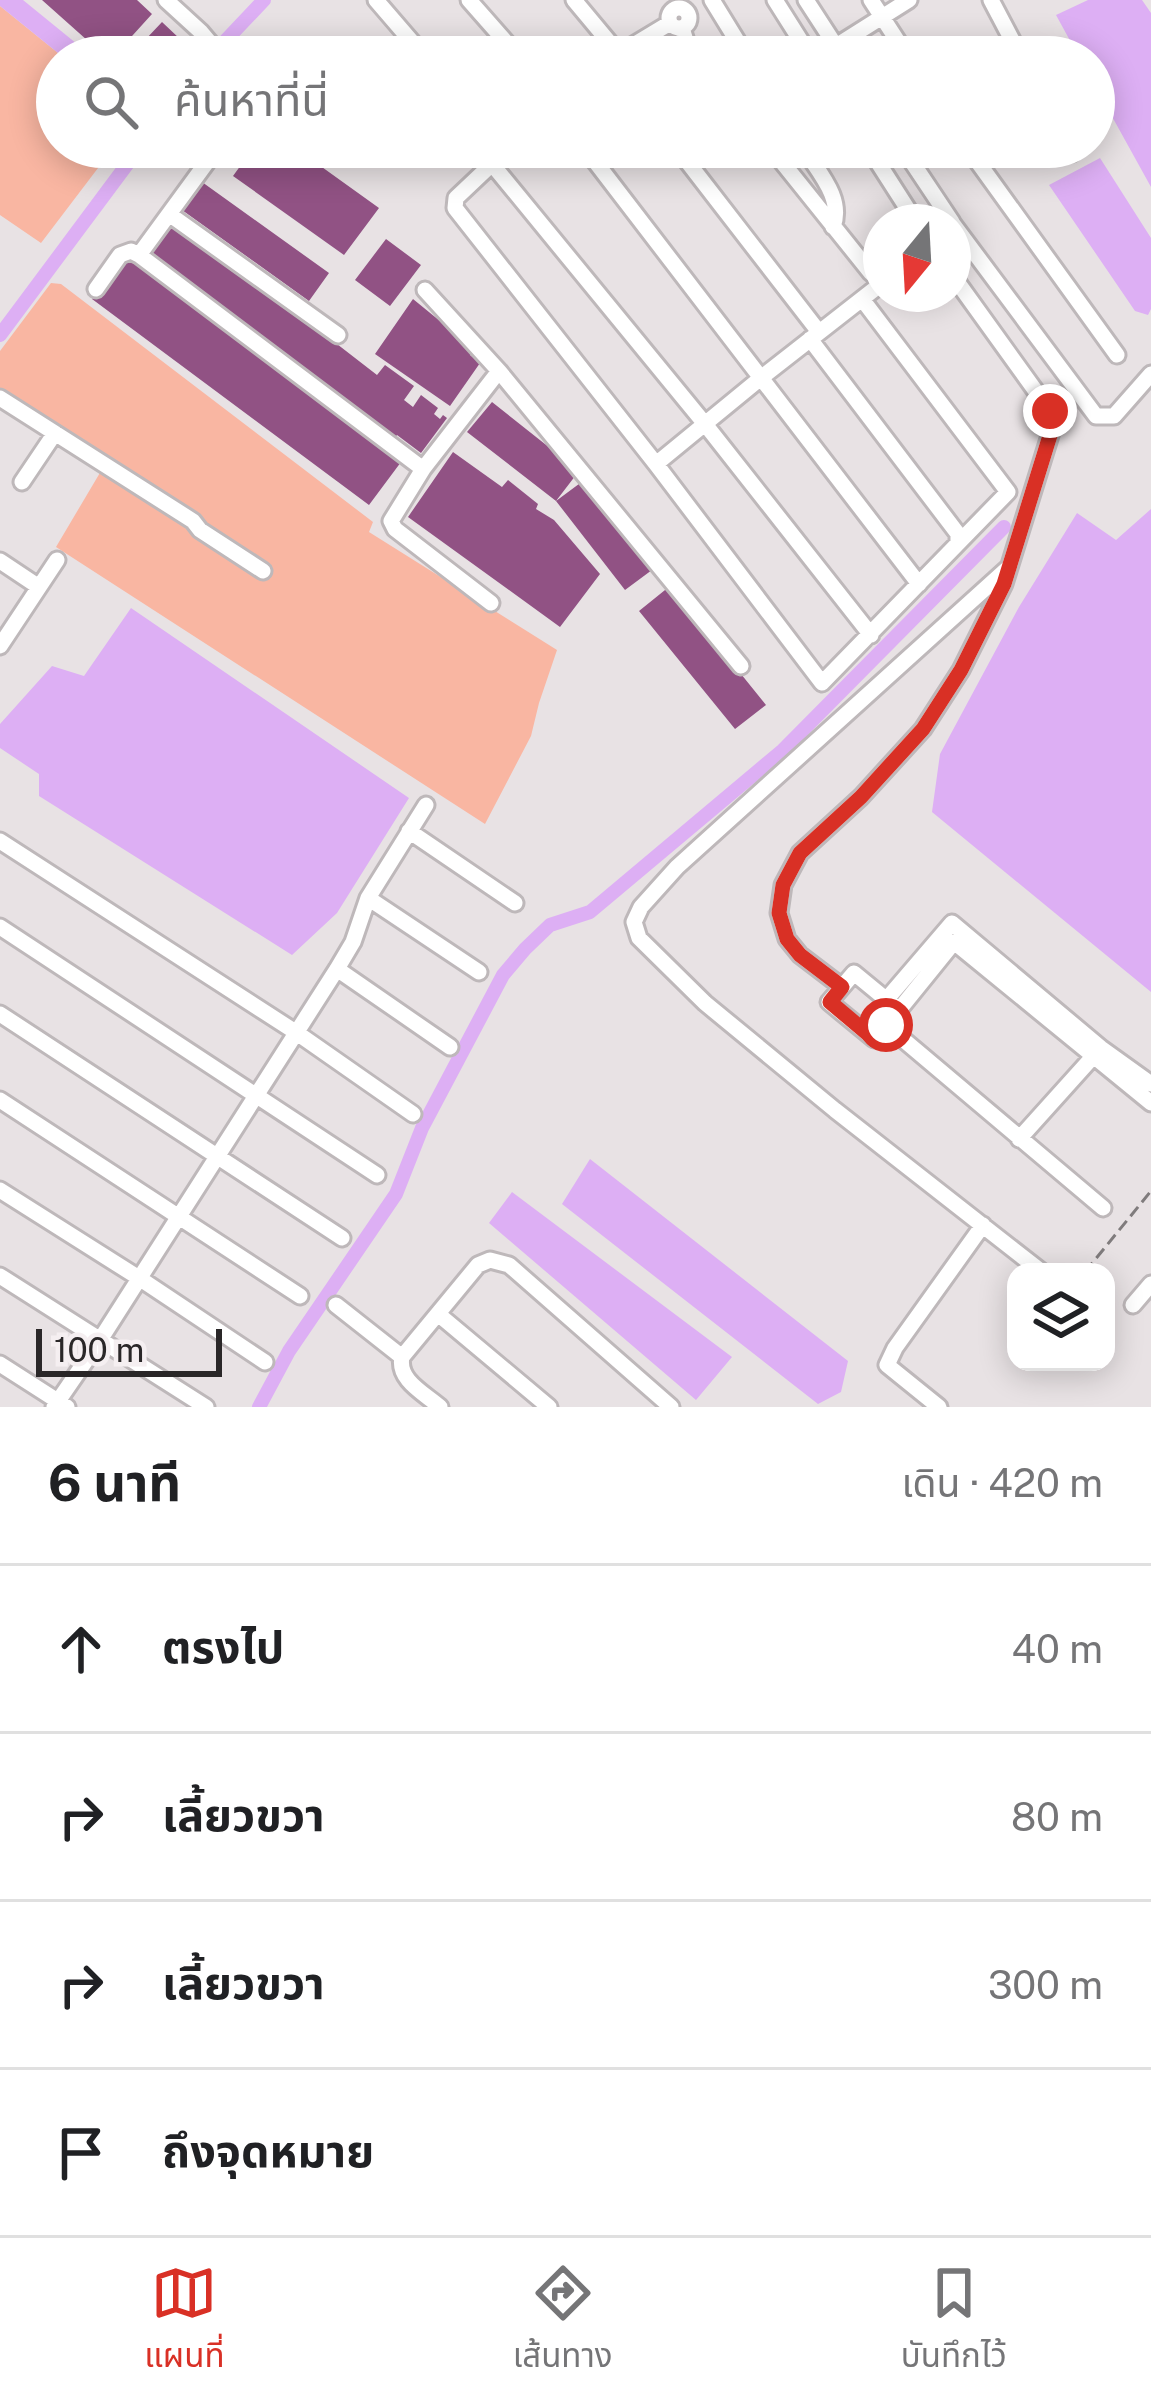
<!DOCTYPE html>
<html lang="th">
<head>
<meta charset="utf-8">
<style>
	:root { --surface:#fff; --page:#f2f2f2; --text:#202124; --muted:#757577; --line:#e0e0e0; --accent:#d93025 }
	body { margin:0; font-family:"Public Sans","Noto Sans Thai",sans-serif; background:var(--page); color:var(--text) }
	.controls { position:absolute; right:36px; bottom:36px; display:grid; overflow:hidden; border-radius:24px; box-shadow:0 6px 30px #0003 }
	.controls button { width:108px; height:108px; display:grid; place-items:center; padding:0; border:0; border-bottom:3px solid var(--line); background:var(--surface); color:var(--text); font:60px sans-serif }
	.compass { position:absolute; left:863px; top:204px; width:108px; height:108px; border-radius:50%; background:var(--surface); box-shadow:0 6px 30px #0003; rotate:198deg }
	.scale { position:absolute; left:36px; bottom:30px; width:186px; box-sizing:border-box; padding-left:12px; border:6px solid #2a2728; border-top:0; font-size:33px; line-height:42px; white-space:nowrap; color:#2a2728; -webkit-text-stroke:9px #f5eff1; paint-order:stroke }
	.stop { position:absolute; width:36px; height:36px; margin:-27px; border:9px solid #d93025; border-radius:50%; background:#fff }
	.stop.end { background:#d93025; border-color:#fff; box-shadow:0 3px 12px #0008 }
	.list { margin:0; padding:0; list-style:none }
	h2 { display:flex; justify-content:space-between; align-items:center; height:156px; margin:0; padding:0 48px; font-size:51px }
	h2 small { font-size:39px; font-weight:400; color:var(--muted) }
	.list li { display:grid; grid-template-columns:78px 1fr auto; gap:36px; align-items:center; box-sizing:border-box; height:168px; padding:0 48px; border-top:3px solid var(--line) }
	.list b { display:block; font-size:45px; white-space:nowrap }
	.list em { font-size:39px; font-style:normal; color:var(--muted) }
	.icon { flex:none; width:66px; height:66px; fill:none; stroke:currentColor; stroke-width:2; stroke-linecap:round; stroke-linejoin:round }
	.map { position:relative; flex:none; width:1151px; height:1407px; overflow:hidden }
	.search { position:absolute; background:var(--surface); box-shadow:0 6px 30px #0003; left:36px; right:36px; top:36px; height:132px; display:flex; align-items:center; gap:30px; box-sizing:border-box; padding:0 42px; border-radius:66px; color:var(--muted); font-size:45px }
	.sheet { height:828px; background:var(--surface) }
	nav { display:flex; justify-content:space-around; align-items:center; box-sizing:border-box; height:168px; border-top:3px solid var(--line); background:var(--surface); font-size:33px; color:var(--muted) }
	nav a { display:grid; justify-items:center; gap:6px }
	nav .on { color:var(--accent) }
	.map>svg:first-child { display:block }
</style>
</head>
<body>
<div class="map">
<svg width="1151" height="1407" viewBox="0 0 1151 1407">
	<rect width="100%" height="100%" fill="#e8e2e4"/>
	<path fill="#f9b6a2" d="M0,6l63,51h-6v90h57l-73,96 -41,-28z
		M51,283l10,1 312,238 -4,10 188,118 -18,53 -8,33 -46,88 -429,-277 48,-81 -104,-78v-37z"/>
	<path fill="#ddaff4" d="M0,0h23l70,57h-30l-63,-51z
		M1088,0h54l9,13v174l-57,-103v-27h-15l-23,-42z
		M1100,158l51,80v71l-3,6 -13,-4 -86,-126z
		M1151,509v483l-219,-180 8,-58 79,-147 58,-94 39,27z
		M131,608l278,190 -72,115 -45,42 -253,-159v-22l-39,-26v-24l52,-58 32,10z
		M590,1159l258,202 -7,31 -23,12 -256,-200z
		M512,1192l220,165 -36,43 -207,-177z"/>
	<g fill="none" stroke-linecap="round" stroke-linejoin="round">
		<path stroke="#ddaff4" stroke-width="14" d="M210,57l54,-57
			M0,335l140,-188
			M259,1407l30,-56 107,-157 26,-66 81,-153 22,-26 25,-24 40,-13 193,-162 221,-223"/>
	</g>
	<path fill="#915284" d="M42,0h95l15,14 -39,43h-7z
		M162,22l18,17 -16,18h-35z
		M254,147h40l85,61 -35,47 -111,-79z
		M202,182l127,91 -20,28 -127,-91z
		M174,218l203,157 8,-10 29,21 -10,14 9,7 8,-12 17,13 -4,6 6,5 3,-4 4,3 -26,35 -24,-18 -9,11 16,12 -35,47 -277,-206 34,-45h20z
		M386,239l35,26 -31,41 -35,-26z
		M413,299l60,49 -3,7 10,8 -30,43 -75,-52z
		M492,402l87,69 -23,30 -89,-69z
		M453,452l49,35 6,-7 30,24 -2,5 18,11 46,54 -40,53 -152,-110z
		M587,478l69,89 -31,23 -69,-89z
		M670,586l96,119 -31,24 -96,-118z"/>
	<g fill="none" stroke-linecap="round" stroke-linejoin="round">
		<defs>
			<path id="minor" d="M166,0l35,32 21,25
				M376,0l49,57
				M469,0l50,57
				M574,0l35,42 8,15
				M712,0l35,57
				M775,0l36,57
				M806,0l37,57
				M871,0l37,57
				M991,0l30,57
				M669 18a10 10 0 1 1 20 0a10 10 0 1 1-20 0Z
				M682,28l4,13 12,16
				M836,46l73,-46
				M617,55l53,-32
				M218,147l-79,108 284,214
				M510,147l-54,51 -1,10 201,256 166,219 186,-191 -146,-193
				M584,147l335,437
				M676,147l143,185
				M770,147l101,126
				M803,147c15,25 41,51 30,80
				M868,147l48,75
				M902,147l50,75
				M967,147l150,208
				M1069,147l3,6
				M492,164l213,260 166,211
				M169,214l169,121
				M953,224l143,192h18l37,-42
				M96,289l24,-34 11,-4 8,4
				M425,290l74,81 242,295
				M810,339l148,195v7
				M0,398l193,123 7,9 63,41
				M656,464l106,-87 119,-93
				M22,482l33,-49
				M0,561l39,26
				M1009,567l-332,300 -36,40 -7,15 5,16 66,65 130,107 207,162
				M491,603l-96,-74 -4,-8 32,-52 76,-98
				M0,646l57,-86
				M409,831l106,72
				M0,841l297,192 116,81
				M368,898l111,74
				M0,927l377,248
				M337,969l113,78
				M854,973l45,37 -25,29 -45,-37z
				M842,987l-42,-32 -13,-16 -8,-26 4,-28 17,-32 61,-56 62,-68 38,-59 43,-86 48,-155 -2,-18 -97,-135
				M886,1000l66,-77 149,125 50,36
				M899,1010l55,-68 197,161
				M0,1014l342,224
				M886,1025l217,183
				M0,1100l300,196
				M1019,1139l80,-89
				M0,1190l139,88 126,84
				M0,1276l206,131
				M336,1305l66,52
				M1133,1305l18,-21
				M438,1314l111,93
				M0,1364l67,43
				M54,1407l46,-67 237,-371 16,-27 15,-44 58,-93
				M440,1407c-16,-14 -43,-27 -38,-50l76,-92 12,-5 19,5 162,142
				M939,1407l-52,-42 8,-17 88,-123"/>
		</defs>
		<use href="#minor" stroke="#beb8ba" stroke-width="21"/>
		<path stroke="#807c7d" stroke-width="3" stroke-dasharray="12 6" stroke-linecap="butt" d="M1085,1272l66,-81"/>
		<use href="#minor" stroke="#fff" stroke-width="15"/>
	</g>
	<g fill="none" stroke-linecap="round" stroke-linejoin="round">
		<path stroke="#d93025" stroke-width="15" d="M886,1025l-12,14 -44,-37 12,-15 -42,-32 -13,-16 -8,-26 4,-28 17,-32 61,-56 62,-68 38,-59 43,-86 48,-155 -2,-18"/>
	</g>
</svg>
<div class="controls">
<button><svg class="icon" aria-label="layers" viewBox="0 0 24 24"><path d="M12 4l9 5-9 5-9-5zM3 14l9 5 9-5"/></svg></button>
</div>
<svg class="compass" viewBox="-18 -18 36 36"><path d="M0-13l5 13h-10z" fill="#e53935"/><path d="M0 13l5-13h-10z" fill="#757577"/></svg>
<div class="scale">100 m</div>
<div class="stop" style="left:886px;top:1025px"></div>
<div class="stop end" style="left:1050px;top:411px"></div>
<div class="search"><svg class="icon" aria-label="search" viewBox="0 0 24 24"><circle cx="10" cy="10" r="6"/><path d="M15 15l6 6"/></svg>ค้นหาที่นี่</div>
</div>
<section class="sheet">
<h2>6 นาที<small>เดิน · 420 m</small></h2>
<ul class="list">
<li><svg class="icon" aria-label="ahead" viewBox="0 0 24 24"><path d="M12 20V5M6 11l6-6 6 6"/></svg><div><b>ตรงไป</b></div><em>40 m</em></li>
<li><svg class="icon" aria-label="right" viewBox="0 0 24 24"><path d="M7 20v-9h11M14 6l5 5-5 5"/></svg><div><b>เลี้ยวขวา</b></div><em>80 m</em></li>
<li><svg class="icon" aria-label="right" viewBox="0 0 24 24"><path d="M7 20v-9h11M14 6l5 5-5 5"/></svg><div><b>เลี้ยวขวา</b></div><em>300 m</em></li>
<li><svg class="icon" aria-label="arrive" viewBox="0 0 24 24"><path d="M6 21V4h12l-3 4 3 4H6"/></svg><div><b>ถึงจุดหมาย</b></div></li>
</ul>
</section>
<nav>
<a class="on"><svg class="icon" aria-label="map" viewBox="0 0 24 24"><path d="M3 6l6-2 6 2 6-2v14l-6 2-6-2-6 2zM9 4v14M15 6v14"/></svg>แผนที่</a>
<a><svg class="icon" aria-label="directions" viewBox="0 0 24 24"><path d="M12 3l9 9-9 9-9-9zM9 14v-3h6M13 9l2 2-2 2"/></svg>เส้นทาง</a>
<a><svg class="icon" aria-label="saved" viewBox="0 0 24 24"><path d="M7 4h10v16l-5-4-5 4z"/></svg>บันทึกไว้</a>
</nav>
</body>
</html>
